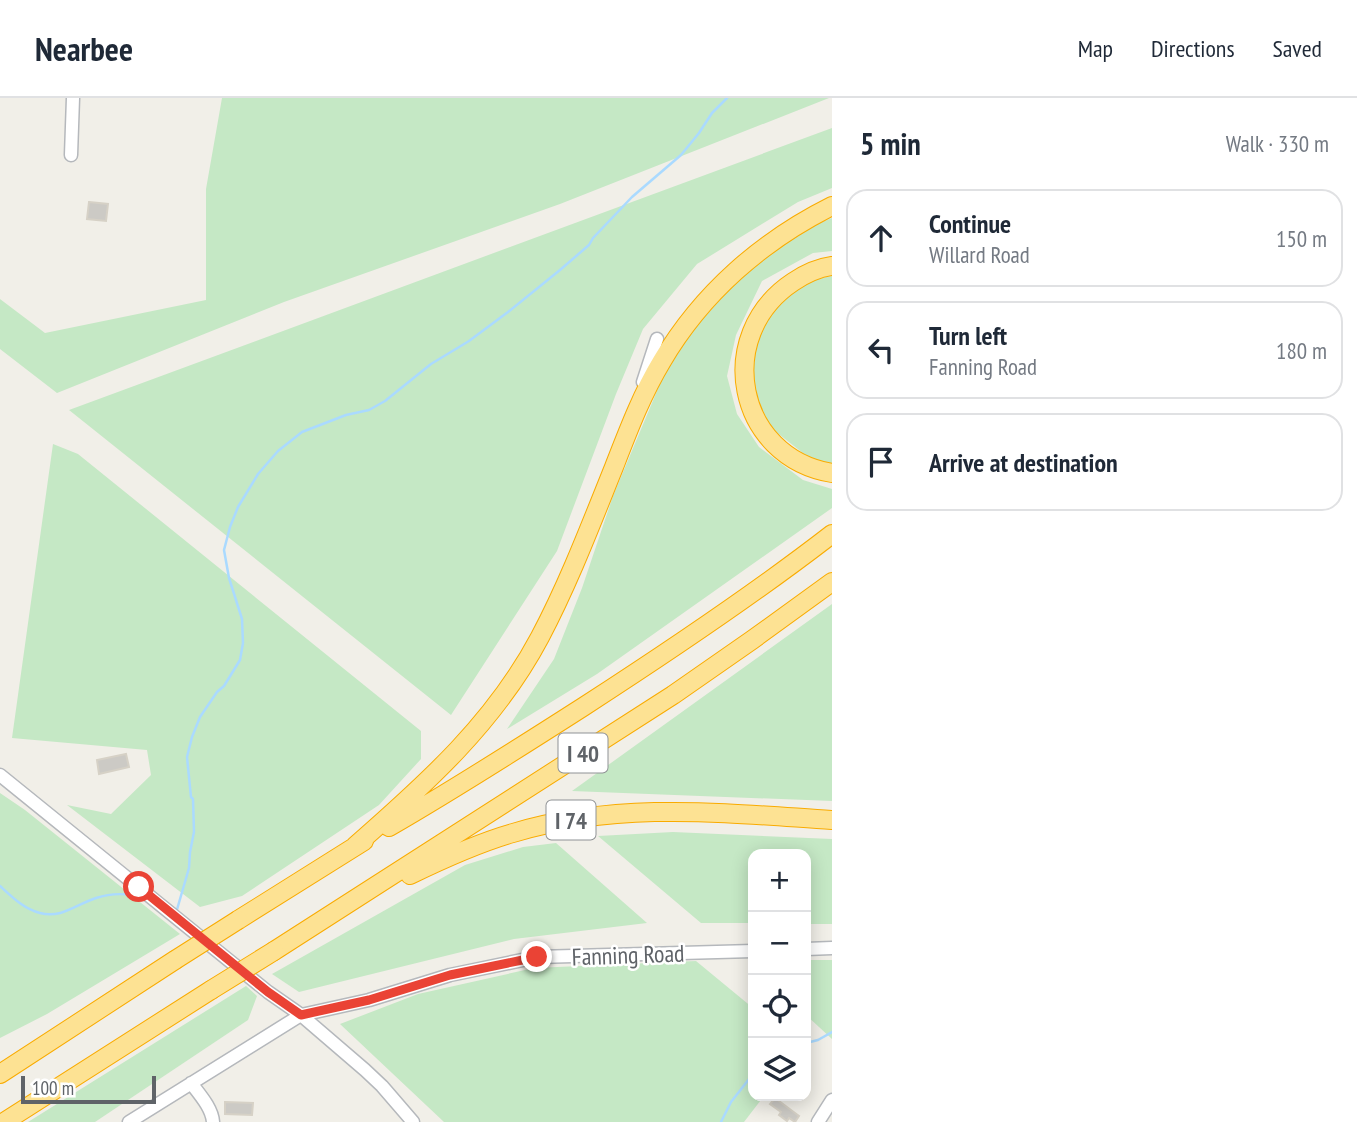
<!DOCTYPE html>
<html lang="en">
<head>
<meta charset="utf-8">
<style>
	:root { --surface:#fff; --page:#f2f2f3; --text:#1f2937; --muted:#747a83; --line:#e0e1e3 }
	body { margin:0; font-family:"PT Sans Narrow",sans-serif; background:var(--page); color:var(--text) }
	.controls { position:absolute; right:21px; bottom:21px; display:grid; overflow:hidden; border-radius:14px; box-shadow:0 4px 18px #0003 }
	.controls button { width:63px; height:63px; display:grid; place-items:center; padding:0; border:0; border-bottom:2px solid var(--line); background:var(--surface); color:var(--text); font:35px sans-serif }
	.scale { position:absolute; left:21px; bottom:18px; width:135px; box-sizing:border-box; padding-left:7px; border:4px solid #5f6368; border-top:0; font-size:19px; line-height:24px; white-space:nowrap; color:#5f6368; -webkit-text-stroke:5px #fff; paint-order:stroke }
	.stop { position:absolute; width:21px; height:21px; margin:-16px; border:5px solid #ea4335; border-radius:50%; background:#fff }
	.stop.end { background:#ea4335; border-color:#fff; box-shadow:0 2px 7px #0008 }
	.list { margin:0; padding:0; list-style:none }
	h2 { display:flex; justify-content:space-between; align-items:center; height:91px; margin:0; padding:0 28px; font-size:30px }
	h2 small { font-size:23px; font-weight:400; color:var(--muted) }
	.list li { display:grid; grid-template-columns:46px 1fr auto; gap:21px; align-items:center; box-sizing:border-box; height:98px; margin:0 14px 14px; padding:0 14px; border:2px solid var(--line); border-radius:21px }
	.list b { display:block; font-size:26px; white-space:nowrap }
	.list p { margin:0; font-size:23px; white-space:nowrap; color:var(--muted) }
	.list em { font-size:23px; font-style:normal; color:var(--muted) }
	.icon { flex:none; width:38px; height:38px; fill:none; stroke:currentColor; stroke-width:2; stroke-linecap:round; stroke-linejoin:round }
	.map { position:relative; flex:none; width:832px; height:1024px; overflow:hidden }
	header { display:flex; align-items:center; gap:42px; box-sizing:border-box; height:98px; padding:0 35px; background:var(--surface); border-bottom:2px solid var(--line) }
	header strong { font-size:33px }
	nav { display:flex; gap:38px; margin-inline-start:auto; font-size:24px }
	main { display:flex }
	aside { flex:1; background:var(--surface) }
	.map>svg:first-child { display:block }
</style>
</head>
<body>
<header>
<strong>Nearbee</strong>
<nav><a>Map</a><a>Directions</a><a>Saved</a></nav>
</header>
<main>
<div class="map">
<svg width="832" height="1024" viewBox="0 0 832 1024">
	<rect width="100%" height="100%" fill="#f1efe8"/>
	<path fill="#c5e8c5" d="M222,0h607l-269,106 -276,98 -227,91 -57,-44v-50l45,34 161,-33v-111z
		M832,30v60l-34,14 -101,62 -54,65 -27,65 -59,157 -106,164 -382,-305z
		M832,120v33l-19,2 -51,28 -26,54 -9,41 10,38 22,33 44,33 29,9v19l-235,166 -90,55 47,-70 28,-71 31,-92 49,-117 30,-48 52,-58 64,-45z
		M832,178v188l-24,-7 -37,-29 -16,-34 -3,-42 11,-31 20,-24 33,-18z
		M53,346l25,10 343,277v28l-42,46 -137,91 -42,11 -133,-102 44,9 40,-39 -4,-25 -135,-12z
		M832,506v197l-260,-10z
		M0,695l25,17 155,124 -133,80 -47,24z
		M673,734l159,7v85h-26v-70h-53v69h-52l-103,-87z
		M556,745l91,80 -133,16 -215,53 -27,-18 193,-109 58,-18z
		M806,862h26v79l-26,-24z
		M696,863l57,47v88h11l-20,26h-300l-104,-98 78,-30 116,-26z
		M246,888l11,10 -9,24 -153,102h-67z"/>
	<g fill="none" stroke-linecap="round" stroke-linejoin="round">
		<path stroke="#aadaff" stroke-width="2.5" d="M0,788c12,11 24,23 40,27 21,6 37,-9 56,-15 15,-5 33,-5 48,0
			M176,815l13,-45 1,-16 4,-20 -1,-33 -2,-2 -4,-40 5,-20 8,-20 17,-25 7,-6 16,-26 3,-17 -1,-24 -13,-41 -5,-28 6,-23 8,-20 20,-33 20,-23 24,-19 44,-17 23,-5 16,-9 46,-37 38,-23 39,-29 52,-42 29,-25 4,-7 39,-41 49,-42 18,-22 13,-20 15,-15
			M806,945l12,-3 14,-8
			M721,1024l10,-20 22,-28"/>
	</g>
	<path fill="#cccac5" stroke="#d6d1c6" stroke-width="2" d="M89,104l19,2 -2,17 -19,-2z
		M126,656l3,13 -30,7 -2,-14z
		M775,1000l24,18 -4,6 -6,-4 -2,3 -8,-6 2,-3 -11,-8z
		M225,1004l28,1 -1,12 -27,-1z"/>
	<g fill="none" stroke-linecap="round" stroke-linejoin="round">
		<defs>
			<path id="minor" d="M71,57l2,-57
				M643,284l14,-43
				M0,677l268,217 33,23 64,55 17,16 31,36
				M806,851l26,-1
				M191,985c9,12 21,25 22,39
				M129,1024l172,-107 68,-15 81,-25 87,-18 216,-6
				M818,1024l14,-22"/>
			<path id="highway" d="M832,168c-15,2 -27,8 -39,16 -80,53 -57,175 39,191
				M389,729c66,-38 130,-79 194,-120 85,-55 169,-111 249,-173
				M355,748c72,-63 140,-124 185,-209 29,-55 51,-113 74,-170 14,-36 28,-73 48,-106 40,-68 100,-120 170,-155
				M410,777c33,-16 68,-32 103,-42 107,-32 210,-20 319,-13
				M238,822l126,-79
				M274,853l399,-256 79,-55 80,-58
				M0,976l175,-114
				M4,1024l207,-132"/>
		</defs>
		<use href="#minor" stroke="#b5b8bc" stroke-width="15"/>
		<use href="#highway" stroke="#f9ab00" stroke-width="20"/>
		<use href="#minor" stroke="#fff" stroke-width="12"/>
		<use href="#highway" stroke="#fde293" stroke-width="18"/>
		<defs>
			<path id="highway-bridge" d="M175,862l63,-40
				M211,892l63,-39"/>
		</defs>
		<use href="#highway-bridge" stroke="#f9ab00" stroke-width="20" stroke-linecap="butt"/>
		<use href="#highway-bridge" stroke="#fde293" stroke-width="18"/>
	</g>
	<g fill="none" stroke-linecap="round" stroke-linejoin="round">
		<path stroke="#ea4335" stroke-width="9" d="M139,789l129,105 33,23 68,-15 81,-25 87,-18"/>
	</g>
	<g text-anchor="middle" dominant-baseline="central" stroke-width="5" stroke-linejoin="round" paint-order="stroke">
		<g fill="#fff" stroke="#8f9295" stroke-width="2">
			<rect x="558.5" y="635.5" width="49" height="39" rx="5"/>
			<rect x="546.5" y="702.5" width="49" height="39" rx="5"/>
		</g>
		<g font-size="23" font-weight="bold" fill="#5f6368">
			<text x="583" y="655">I 40</text>
			<text x="571" y="722">I 74</text>
		</g>
		<g font-size="24" fill="#5f6368" stroke="#fff">
			<text transform="translate(628 857) rotate(-2)">Fanning Road</text>
		</g>
	</g>
</svg>
<div class="controls">
<button>+</button>
<button>−</button>
<button><svg class="icon" aria-label="locate" viewBox="0 0 24 24"><circle cx="12" cy="12" r="6"/><path d="M12 2v4M12 18v4M2 12h4M18 12h4"/></svg></button>
<button><svg class="icon" aria-label="layers" viewBox="0 0 24 24"><path d="M12 4l9 5-9 5-9-5zM3 14l9 5 9-5"/></svg></button>
</div>
<div class="scale">100 m</div>
<div class="stop" style="left:139px;top:789px"></div>
<div class="stop end" style="left:537px;top:859px"></div>
</div>
<aside>
<h2>5 min<small>Walk · 330 m</small></h2>
<ul class="list">
<li><svg class="icon" aria-label="ahead" viewBox="0 0 24 24"><path d="M12 20V5M6 11l6-6 6 6"/></svg><div><b>Continue</b><p>Willard Road</p></div><em>150 m</em></li>
<li><svg class="icon" aria-label="left" viewBox="0 0 24 24"><path d="M17 20v-9H6M10 6l-5 5 5 5"/></svg><div><b>Turn left</b><p>Fanning Road</p></div><em>180 m</em></li>
<li><svg class="icon" aria-label="arrive" viewBox="0 0 24 24"><path d="M6 21V4h12l-3 4 3 4H6"/></svg><div><b>Arrive at destination</b></div></li>
</ul>
</aside>
</main>
</body>
</html>
